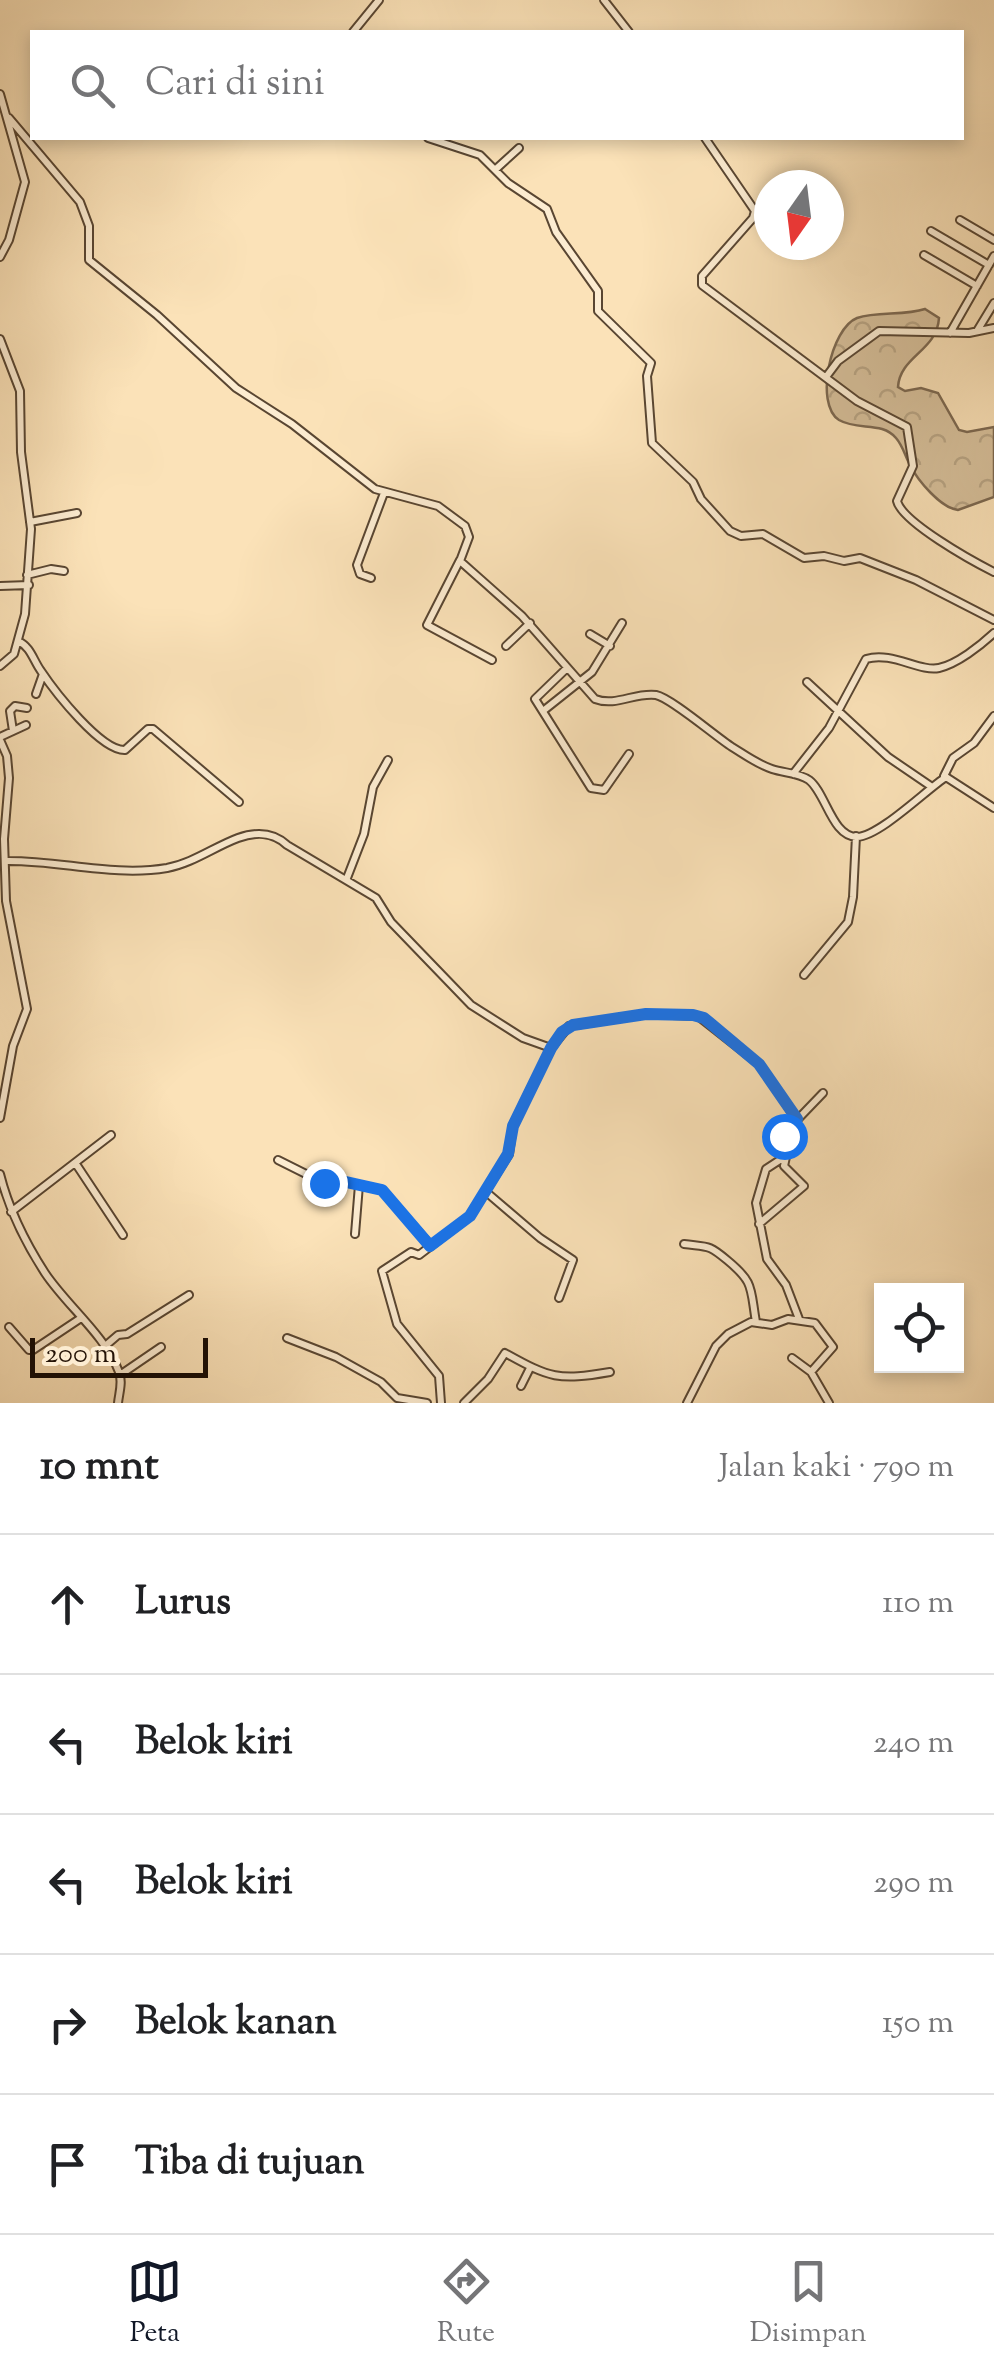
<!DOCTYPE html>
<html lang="id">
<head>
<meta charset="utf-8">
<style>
	:root { --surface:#fff; --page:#f2f2f2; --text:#202124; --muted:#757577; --line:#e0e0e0; --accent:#111827 }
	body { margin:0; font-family:"Sorts Mill Goudy",serif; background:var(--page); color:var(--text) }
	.controls { position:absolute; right:30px; bottom:30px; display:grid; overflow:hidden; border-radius:0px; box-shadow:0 5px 15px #0003 }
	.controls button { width:90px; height:90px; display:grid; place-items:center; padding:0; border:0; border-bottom:2px solid var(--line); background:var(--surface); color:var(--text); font:50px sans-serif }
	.compass { position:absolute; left:754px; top:170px; width:90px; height:90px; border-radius:50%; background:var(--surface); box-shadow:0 5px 15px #0003; rotate:194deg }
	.scale { position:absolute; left:30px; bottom:25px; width:178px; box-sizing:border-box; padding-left:10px; border:5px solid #231205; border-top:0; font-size:28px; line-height:35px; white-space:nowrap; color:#231205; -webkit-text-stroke:8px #fcecd1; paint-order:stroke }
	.stop { position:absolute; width:30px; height:30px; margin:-22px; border:8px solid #1a73e8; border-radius:50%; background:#fff }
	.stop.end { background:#1a73e8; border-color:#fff; box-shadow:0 2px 10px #0008 }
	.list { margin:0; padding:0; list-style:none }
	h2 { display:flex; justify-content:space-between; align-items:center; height:130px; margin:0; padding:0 40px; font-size:42px }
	h2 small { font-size:32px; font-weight:400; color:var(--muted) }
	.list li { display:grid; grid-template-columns:65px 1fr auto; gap:30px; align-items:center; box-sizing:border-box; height:140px; padding:0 40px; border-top:2px solid var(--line) }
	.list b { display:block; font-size:38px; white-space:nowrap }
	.list em { font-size:32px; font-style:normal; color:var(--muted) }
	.icon { flex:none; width:55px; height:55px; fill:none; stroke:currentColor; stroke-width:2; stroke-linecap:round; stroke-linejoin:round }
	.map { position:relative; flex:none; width:994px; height:1403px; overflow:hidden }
	.search { position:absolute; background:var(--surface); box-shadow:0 5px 15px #0003; left:30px; right:30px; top:30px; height:110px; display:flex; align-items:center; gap:25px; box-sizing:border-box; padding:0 35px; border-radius:0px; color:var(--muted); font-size:38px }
	.sheet { height:830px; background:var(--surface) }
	nav { display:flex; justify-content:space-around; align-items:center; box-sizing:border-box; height:140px; border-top:2px solid var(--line); background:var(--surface); font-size:28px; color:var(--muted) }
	nav a { display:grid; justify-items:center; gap:5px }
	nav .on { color:var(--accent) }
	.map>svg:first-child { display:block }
</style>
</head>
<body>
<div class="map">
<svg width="994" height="1403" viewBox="0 0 994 1403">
	<defs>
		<pattern id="forest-crowns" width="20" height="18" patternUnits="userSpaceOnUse" patternTransform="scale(2.5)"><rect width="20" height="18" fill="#d6bf9a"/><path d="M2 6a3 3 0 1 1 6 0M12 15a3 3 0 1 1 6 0" fill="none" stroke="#b7a383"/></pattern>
	</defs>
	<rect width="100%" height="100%" fill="#fbe2b8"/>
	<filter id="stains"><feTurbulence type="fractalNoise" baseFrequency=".002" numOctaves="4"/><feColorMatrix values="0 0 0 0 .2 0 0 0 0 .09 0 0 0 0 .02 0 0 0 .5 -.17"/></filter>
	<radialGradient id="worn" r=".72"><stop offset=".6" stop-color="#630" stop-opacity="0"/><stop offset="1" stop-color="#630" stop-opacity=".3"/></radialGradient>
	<path fill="url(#forest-crowns)" stroke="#7c6850" stroke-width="2.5" d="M925,309l14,9c-2,33 -39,38 -41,69l7,4 16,-3 17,5 21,37 8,2 27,-5v70l-36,13c-17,-2 -40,-29 -48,-45 -5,-9 -7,-19 -14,-27 -14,-17 -38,-7 -57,-18 -25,-16 -8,-92 18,-102 20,-7 47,-2 68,-9z"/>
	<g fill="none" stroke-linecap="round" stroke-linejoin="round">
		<defs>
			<path id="street" d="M604,0l25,32
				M353,32l26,-32
				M0,94l25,88 -16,58 -9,17
				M9,118l71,84 9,24v34l68,55 79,73 56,36 83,65 63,17 27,20 4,11 -9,24 62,55 73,83c21,8 40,-7 61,-4 15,3 59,41 76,52 13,8 25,17 40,22 12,4 27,4 37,11 17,13 23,57 48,57 23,-1 70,-48 89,-60l48,31
				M428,138l52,17 28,28 39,26 9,23 42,59v20l53,52 -4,13 5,67 41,39 8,17 29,32 11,5 22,-2 41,24 20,-2 20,5 16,-3 56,22 78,40
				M705,138l50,73 -2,7 -51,58v9l155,116 50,26 6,39 -16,35c5,21 75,60 97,71
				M496,169l23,-21
				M960,220l34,20
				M931,231l58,34
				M924,255l53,31
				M977,331l17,-28
				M950,333l44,-77
				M0,339l20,52 1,61 10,77 -6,85 -11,40 -14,12
				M826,377l12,-16 41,-30 90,2 25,-5
				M30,522l47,-9
				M460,560l-33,65 65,35
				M27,575l24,-6 13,2
				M371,578l-11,-4 -3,-9 27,-72
				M0,586l29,-1
				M590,634l20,12
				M18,641c13,6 15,19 23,30 14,21 60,80 84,79l23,-21h5l86,73
				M506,646l24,-23
				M567,668l-32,31 56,89 13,2 25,-36
				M807,682l81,75 44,30
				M36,694l7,-20
				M543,711l49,-39 30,-49
				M13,731l-3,-20 5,-5 12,2
				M0,737l26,-12
				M0,740l7,16 2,22 -5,61 2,62 21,108 -14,37 -13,72
				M793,774l36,-46 37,-69c26,-8 53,13 73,9 18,-4 41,-22 55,-35
				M944,776l9,-18 21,-15 20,-27
				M6,861c53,-1 107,16 161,7 26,-5 47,-21 71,-30 17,-6 34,-7 49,7l89,53 15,24 80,83 52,33 28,10
				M347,878l17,-44 9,-47 15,-27
				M804,975l44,-53 5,-25 3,-61
				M798,1119l25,-26
				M278,1160l50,25 18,-3 36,8 49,56
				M76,1164l47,71
				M0,1174c9,36 25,68 45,99 22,33 60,62 74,99 4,10 0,21 -1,31
				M485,1191l55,47 33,22 -14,38
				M11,1212l100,-77
				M759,1224l45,-38 -20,-20 2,-9
				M355,1234l4,-49
				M684,1244c24,3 24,0 43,16 28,23 23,28 29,62
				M9,1327l20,23h4l48,-32
				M287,1338l49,19 45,25 16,16 30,5
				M104,1347l14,-12 9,-1 62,-39
				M792,1358l19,14 18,31
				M120,1375l41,-28
				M521,1386l9,-18
				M441,1403l-2,-27 -42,-52 -15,-53 29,-19 8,3 51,-39 39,-62 4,-29 38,-77 18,-22 77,-12 52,2 61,48 38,56 -14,13 10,13 -1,6 -26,17 -10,34 11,56 19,26 13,34
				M464,1403l24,-24 17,-26c45,25 53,28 105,19
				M687,1403l29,-57 12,-12 23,-12 21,3 16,-6 27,4 18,24 -22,25"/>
		</defs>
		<use href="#street" stroke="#594632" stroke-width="10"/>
		<use href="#street" stroke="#fcecd1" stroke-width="6"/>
	</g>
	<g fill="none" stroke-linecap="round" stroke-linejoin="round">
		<path stroke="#1a73e8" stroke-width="12" d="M324,1183l11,3 11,-4 36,8 48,56 40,-30 38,-62 5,-28 38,-78 11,-16 11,-7 73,-11 47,1 11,3 55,46 38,55 -13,17"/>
	</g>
	<rect width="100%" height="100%" filter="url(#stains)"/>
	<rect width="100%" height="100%" fill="url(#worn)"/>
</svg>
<div class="controls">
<button><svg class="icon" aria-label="locate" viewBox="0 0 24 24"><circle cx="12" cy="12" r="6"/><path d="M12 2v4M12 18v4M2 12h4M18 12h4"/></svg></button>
</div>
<svg class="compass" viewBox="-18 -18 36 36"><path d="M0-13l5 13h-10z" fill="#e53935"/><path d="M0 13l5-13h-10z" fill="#757577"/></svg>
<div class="scale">200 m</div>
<div class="stop" style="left:784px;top:1136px"></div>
<div class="stop end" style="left:324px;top:1183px"></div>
<div class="search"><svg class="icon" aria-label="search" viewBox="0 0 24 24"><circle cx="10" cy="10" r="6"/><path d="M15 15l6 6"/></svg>Cari di sini</div>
</div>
<section class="sheet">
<h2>10 mnt<small>Jalan kaki · 790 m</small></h2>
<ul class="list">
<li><svg class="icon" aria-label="ahead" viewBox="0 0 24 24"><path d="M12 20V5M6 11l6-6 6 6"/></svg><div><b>Lurus</b></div><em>110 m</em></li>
<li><svg class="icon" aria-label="left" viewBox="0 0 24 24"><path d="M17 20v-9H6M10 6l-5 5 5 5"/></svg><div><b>Belok kiri</b></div><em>240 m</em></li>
<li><svg class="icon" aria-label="left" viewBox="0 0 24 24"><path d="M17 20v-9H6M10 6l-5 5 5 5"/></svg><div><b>Belok kiri</b></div><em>290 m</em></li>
<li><svg class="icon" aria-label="right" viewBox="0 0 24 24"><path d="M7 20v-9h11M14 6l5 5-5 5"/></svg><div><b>Belok kanan</b></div><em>150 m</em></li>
<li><svg class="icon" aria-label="arrive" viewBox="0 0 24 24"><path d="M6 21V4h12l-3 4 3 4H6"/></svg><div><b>Tiba di tujuan</b></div></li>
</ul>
</section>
<nav>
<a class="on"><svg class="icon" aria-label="map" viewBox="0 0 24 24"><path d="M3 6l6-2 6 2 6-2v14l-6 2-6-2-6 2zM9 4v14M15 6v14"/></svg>Peta</a>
<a><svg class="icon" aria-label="directions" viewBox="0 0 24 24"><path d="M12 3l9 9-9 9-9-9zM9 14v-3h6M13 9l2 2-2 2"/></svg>Rute</a>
<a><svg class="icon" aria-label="saved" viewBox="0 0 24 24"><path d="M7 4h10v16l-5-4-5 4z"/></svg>Disimpan</a>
</nav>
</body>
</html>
